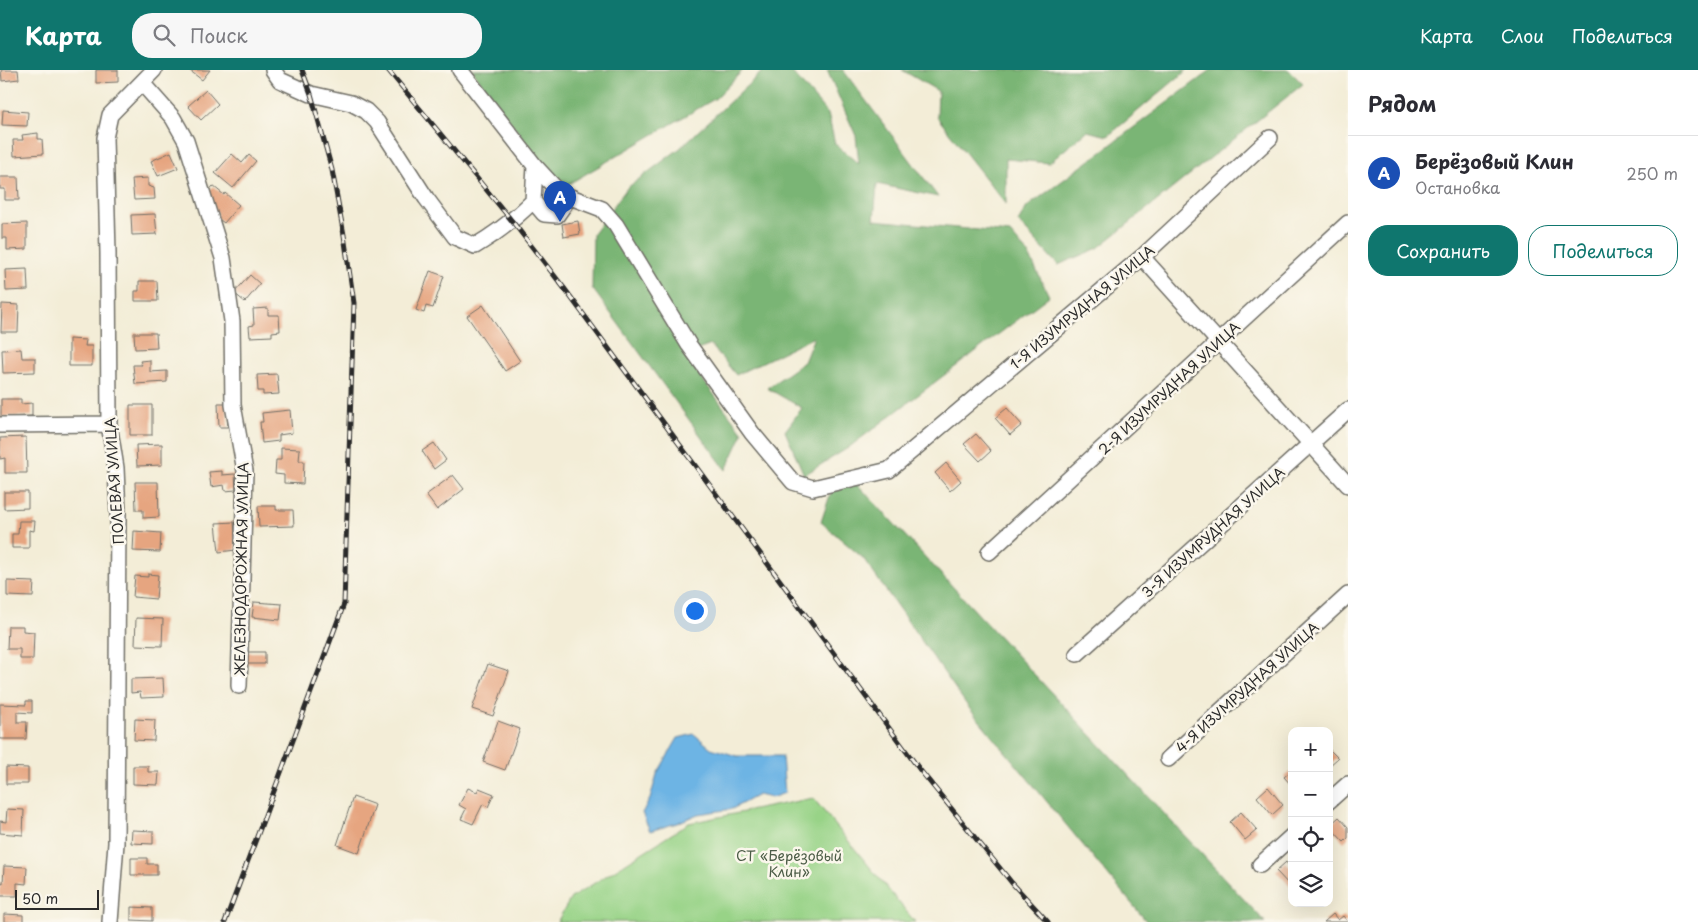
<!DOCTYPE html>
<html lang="ru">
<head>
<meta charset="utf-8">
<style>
	:root { --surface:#fff; --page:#f7f7f7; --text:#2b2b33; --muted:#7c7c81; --line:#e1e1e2; --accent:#0f766e }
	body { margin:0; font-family:"Playpen Sans",sans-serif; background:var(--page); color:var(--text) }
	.controls { position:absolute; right:15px; bottom:15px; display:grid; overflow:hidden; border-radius:10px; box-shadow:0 5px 20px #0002 }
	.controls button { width:45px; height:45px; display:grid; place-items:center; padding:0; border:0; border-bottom:1px solid var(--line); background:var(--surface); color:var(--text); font:25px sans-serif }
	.scale { position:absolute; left:15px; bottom:12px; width:84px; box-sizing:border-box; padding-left:5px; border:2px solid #2b2b2b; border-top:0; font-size:14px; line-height:18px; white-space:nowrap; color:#2b2b2b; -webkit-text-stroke:4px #fbf7ec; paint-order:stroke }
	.you { position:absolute; left:694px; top:540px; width:18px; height:18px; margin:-12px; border:4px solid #fff; border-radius:50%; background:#1a73e8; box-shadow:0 0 0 8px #1a73e833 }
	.badge { display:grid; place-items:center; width:32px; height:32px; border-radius:50%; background:var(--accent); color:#fff; font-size:16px; font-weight:700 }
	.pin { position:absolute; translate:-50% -41px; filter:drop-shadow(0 1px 2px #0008) }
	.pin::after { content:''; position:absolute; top:26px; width:18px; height:15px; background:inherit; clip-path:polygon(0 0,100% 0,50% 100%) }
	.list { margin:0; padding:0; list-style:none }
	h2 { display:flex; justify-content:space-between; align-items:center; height:65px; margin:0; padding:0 20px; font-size:21px }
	h2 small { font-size:16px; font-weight:400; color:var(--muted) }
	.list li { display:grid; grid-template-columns:32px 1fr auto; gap:15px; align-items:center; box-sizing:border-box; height:75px; padding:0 20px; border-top:1px solid var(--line) }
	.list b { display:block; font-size:19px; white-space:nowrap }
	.list p { margin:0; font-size:16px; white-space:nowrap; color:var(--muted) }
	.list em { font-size:16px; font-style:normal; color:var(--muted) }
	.actions { display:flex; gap:10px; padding:15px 20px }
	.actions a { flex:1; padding:11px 0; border:1px solid var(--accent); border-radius:20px; text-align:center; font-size:18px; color:var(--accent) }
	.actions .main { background:var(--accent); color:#fff }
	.icon { flex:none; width:28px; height:28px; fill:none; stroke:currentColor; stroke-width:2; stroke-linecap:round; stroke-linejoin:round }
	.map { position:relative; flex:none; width:1348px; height:852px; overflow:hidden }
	header { display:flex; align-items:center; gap:30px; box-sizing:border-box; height:70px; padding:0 25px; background:var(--accent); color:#fff }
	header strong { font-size:24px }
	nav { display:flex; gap:28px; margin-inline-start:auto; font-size:18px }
	.search { width:350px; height:45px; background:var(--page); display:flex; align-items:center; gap:12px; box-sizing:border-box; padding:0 18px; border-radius:20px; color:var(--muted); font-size:19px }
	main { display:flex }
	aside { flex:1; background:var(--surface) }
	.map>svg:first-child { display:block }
</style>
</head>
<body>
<header>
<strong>Карта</strong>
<div class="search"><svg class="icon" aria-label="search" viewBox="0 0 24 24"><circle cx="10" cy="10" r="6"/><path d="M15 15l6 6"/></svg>Поиск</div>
<nav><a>Карта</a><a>Слои</a><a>Поделиться</a></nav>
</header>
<main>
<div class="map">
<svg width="1348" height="852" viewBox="0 0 1348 852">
	<rect width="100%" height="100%" fill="#fbf7ec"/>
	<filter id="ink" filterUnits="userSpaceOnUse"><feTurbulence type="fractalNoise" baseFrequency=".02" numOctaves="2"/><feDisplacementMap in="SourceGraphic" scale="10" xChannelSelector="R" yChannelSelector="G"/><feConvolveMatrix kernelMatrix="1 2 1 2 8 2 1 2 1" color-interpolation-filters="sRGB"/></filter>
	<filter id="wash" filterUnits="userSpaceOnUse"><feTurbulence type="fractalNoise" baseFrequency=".0096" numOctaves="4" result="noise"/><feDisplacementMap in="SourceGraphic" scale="20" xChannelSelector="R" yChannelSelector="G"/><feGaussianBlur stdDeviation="1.12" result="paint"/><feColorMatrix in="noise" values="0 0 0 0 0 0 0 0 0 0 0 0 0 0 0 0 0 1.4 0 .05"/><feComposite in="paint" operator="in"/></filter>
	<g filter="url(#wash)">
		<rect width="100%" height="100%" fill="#f3edd7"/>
		<path fill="#98d387" stroke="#627f59" d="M813,728l102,124h-358l14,-24 118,-75z"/>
		<path fill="#7ab574" stroke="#527050" d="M472,0h271l-27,28 -156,91z
			M764,0h26l38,44 7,30 24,20 -3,-28 -29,-66h16l95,127 -61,-13 -3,36 136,13 19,22 20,41 -201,152 -44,27 -19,-44 17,-23 -35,-20 37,-26 10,-25 -78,38 -25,-30 -27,10 59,78 -17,37 -134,-182 1,-54 34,-46 52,-39z
			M902,0h285l-79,66 -21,-5 -38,32 -43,-4v45l-69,-87 1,-26z
			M1211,0h78l14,14 -205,164 -40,17 -40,-43 9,-15z
			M834,413l24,2 407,437h-118l-178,-214 -106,-150 -42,-36z"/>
		<path fill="#6db4e4" stroke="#4c7088" d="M694,664l17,14 26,8h45l3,37 -14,5 -13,-3 -26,14 -34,5 -21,9 -27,8 -8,-18 8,-14 7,-25 21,-36z"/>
		<g id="blocks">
			<path fill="#e6a580" d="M1,0h17l1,9 -17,2z
				M96,0h22v12l-22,1z
				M189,0h21l-8,10z
				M206,20l12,14 -17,16 -13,-14z
				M3,40l25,2 -1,14 -25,-1z
				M38,63v6h4l1,15 -29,2 -1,-16h10l-1,-5z
				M171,82l7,16 -20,8 -7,-15z
				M232,84l10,9 7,-8 7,6 -23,27 -18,-15z
				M0,107h18l1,23h-14v-11h-5z
				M148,108v8l6,2 1,11 -21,1 -2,-21z
				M213,116l11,9 1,-2 14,12 -15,18 -8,-6 2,-3 -7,-6 -4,-15z
				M155,144l2,20 -25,1 -1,-20z
				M578,151l2,13 -16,3 -2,-13z
				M27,153v26l-20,1v-12h-5v-14z
				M27,199l1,21 -22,1 -1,-21z
				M430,201l14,5 -11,32 -7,-2 -2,7 -8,-3z
				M250,205l10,9 -15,18 -11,-9z
				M139,211h18l1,20h-23v-10h4z
				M2,234l17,1 -1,27h-17z
				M483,235l37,56 -15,10 -38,-55z
				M268,238v7h11l1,16 -8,1v4l-22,1 -1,-11 5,-1 -1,-16z
				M134,263h22l1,15 -22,1z
				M69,269l17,1 -1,6h7v20h-23z
				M21,279l1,9h13v14l-32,1 -1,-23z
				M150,290v12l17,-1v11l-32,2 -2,-19h9l-2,-4z
				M277,304l2,20 -16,1v-4h-5l-1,-16z
				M1,329h20v5l11,-1v13l-31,1z
				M218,333h9l1,24h-9z
				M130,335h22v30h-22z
				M1007,338l15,17 -12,10 -15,-17z
				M290,340l2,23 -13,2v6l-17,2 -2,-21h3l-1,-9z
				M976,364l15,17 -11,10 -16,-17z
				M26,367l1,36h-22v-15l-5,1v-21z
				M434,373l12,17 -12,9 -12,-18z
				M162,374v21l-25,1 -1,-21z
				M281,378l19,1 -1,12h5l-1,23 -19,-1v-8l-9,-1 1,-14h5z
				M946,393l15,18 -11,10 -15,-18z
				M222,401v4l13,-1 1,16 -11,1 -1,-6 -13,2 -2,-15z
				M453,405l11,14 -27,21 -11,-15z
				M135,412h23l1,35 -16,1v-8h-7z
				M4,422h24v16l-24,1z
				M258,436h18v4h17l1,16 -35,1z
				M19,451h16l-1,10 -5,-1v18h-17v-14h6z
				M234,452l2,28 -17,2 -3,-29z
				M134,461l27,2 -1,19 -27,-1z
				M148,504l10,1 -2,24 -23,-2 2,-21 13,1z
				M7,511l27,1 -1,15 -26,-1z
				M254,532l28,2 -2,16 -28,-3z
				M136,548l27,1 -1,27 -27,-1z
				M8,556h15v5l11,1 -1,27h-13v-10h-13z
				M246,582h19v12h-19z
				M488,594l21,7 -16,45 -21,-7z
				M163,608l1,19 -23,1 -1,-6 -9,1v-14z
				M26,631h6v12l-15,-1v10h10l-1,17h-26v-35l26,1z
				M135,649l20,1 -1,21 -20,-1z
				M498,651l22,8 -15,41 -22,-8z
				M1329,679l9,9 -9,8z
				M133,696h15v6h11l-1,13 -25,-1z
				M6,697l22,1v16h-22z
				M1292,700v16l-8,-9z
				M1268,717l15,18 -11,10 -15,-18z
				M468,718l9,4 2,-4 15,6 -6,13 -5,-3 -10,20 -12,-5 5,-10 -7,-4z
				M353,727l22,8 -16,48 -22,-8z
				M7,739l17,1 -1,25 -23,-2v-12l6,1z
				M1241,742l16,18 -12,10 -15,-18z
				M1339,747l9,10v11l-4,4 -15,-16z
				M132,760l21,1v13l-22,-1z
				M131,788h16v6h10v11h-26z
				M1286,792l6,7 -1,18 -15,-16z
				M4,796l23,1 -1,17 -9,-1v13h-17v-14l3,1z
				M131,837l21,1v13l-21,-1z
				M4,844l19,1v7h-19z
				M1333,844l5,6 5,-4 5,6h-24z"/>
		</g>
	</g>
	<g filter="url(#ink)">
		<use href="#blocks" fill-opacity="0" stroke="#716f67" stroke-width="1"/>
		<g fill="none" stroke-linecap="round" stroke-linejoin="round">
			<defs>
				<path id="minor" d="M273,0l7,10 31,14 40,9 15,8 11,11 49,76 29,39 20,9c22,-13 40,-27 58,-45l2,-35
					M460,0l75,96 25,27 4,12 -7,10 -13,-1 -11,-13
					M142,13l31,35 13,23 37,117 9,63 1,84 12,66 -6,215
					M560,123l42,16 14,16 73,120 63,88 41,49 20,6 76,-18 253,-213 128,-119
					M1142,187l206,228
					M0,355l109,-1
					M989,482l359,-329
					M1077,584l271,-244
					M1168,689l180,-164
					M1329,731l19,-17
					M1260,795l32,-29
					M110,852l6,-79 2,-329 -2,-46 -7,-44 -1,-171 -3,-115 5,-23 44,-45"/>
			</defs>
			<use href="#minor" stroke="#716f67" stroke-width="18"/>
			<use href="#minor" stroke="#fff" stroke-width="15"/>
			<defs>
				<path id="rail" d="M388,0l124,151 52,67 356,482 92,113 36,39
					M225,852l119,-318 10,-301 -10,-68 -12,-65 -21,-76 -9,-24"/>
			</defs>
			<use href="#rail" stroke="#2b2b2b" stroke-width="5"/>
			<use href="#rail" stroke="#fbf7ec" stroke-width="3" stroke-dasharray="9" stroke-linecap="butt"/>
		</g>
	</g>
	<g text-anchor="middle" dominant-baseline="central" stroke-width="5" stroke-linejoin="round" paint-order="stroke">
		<g font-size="14" fill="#2b2b2b" stroke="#fbf7ec">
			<text transform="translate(1082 237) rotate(-40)">1-Я ИЗУМРУДНАЯ УЛИЦА</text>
			<text transform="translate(1169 318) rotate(-43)">2-Я ИЗУМРУДНАЯ УЛИЦА</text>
			<text transform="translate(114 411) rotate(-94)">ПОЛЕВАЯ УЛИЦА</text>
			<text transform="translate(1213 462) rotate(-42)">3-Я ИЗУМРУДНАЯ УЛИЦА</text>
			<text transform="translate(241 499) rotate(-89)">ЖЕЛЕЗНОДОРОЖНАЯ УЛИЦА</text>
			<text transform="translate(1247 617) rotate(-42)">4-Я ИЗУМРУДНАЯ УЛИЦА</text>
		</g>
		<g font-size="14" fill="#4c5d47" stroke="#fbf7ec">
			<text x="789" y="785">СТ «Берёзовый<tspan x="789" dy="16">Клин»</tspan></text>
		</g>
	</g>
</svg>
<div class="controls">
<button>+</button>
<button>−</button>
<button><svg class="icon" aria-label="locate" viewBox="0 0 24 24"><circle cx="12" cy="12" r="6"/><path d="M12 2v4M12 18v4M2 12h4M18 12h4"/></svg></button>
<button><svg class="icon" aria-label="layers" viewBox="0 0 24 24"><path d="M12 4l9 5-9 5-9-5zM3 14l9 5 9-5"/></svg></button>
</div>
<div class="scale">50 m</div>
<div class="you"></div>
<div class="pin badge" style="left:560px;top:152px;background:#1a4fb4">A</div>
</div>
<aside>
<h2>Рядом<small></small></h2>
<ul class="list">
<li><span class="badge" style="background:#1a4fb4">A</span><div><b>Берёзовый Клин</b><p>Остановка</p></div><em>250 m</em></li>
</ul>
<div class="actions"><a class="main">Сохранить</a><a>Поделиться</a></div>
</aside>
</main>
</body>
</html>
